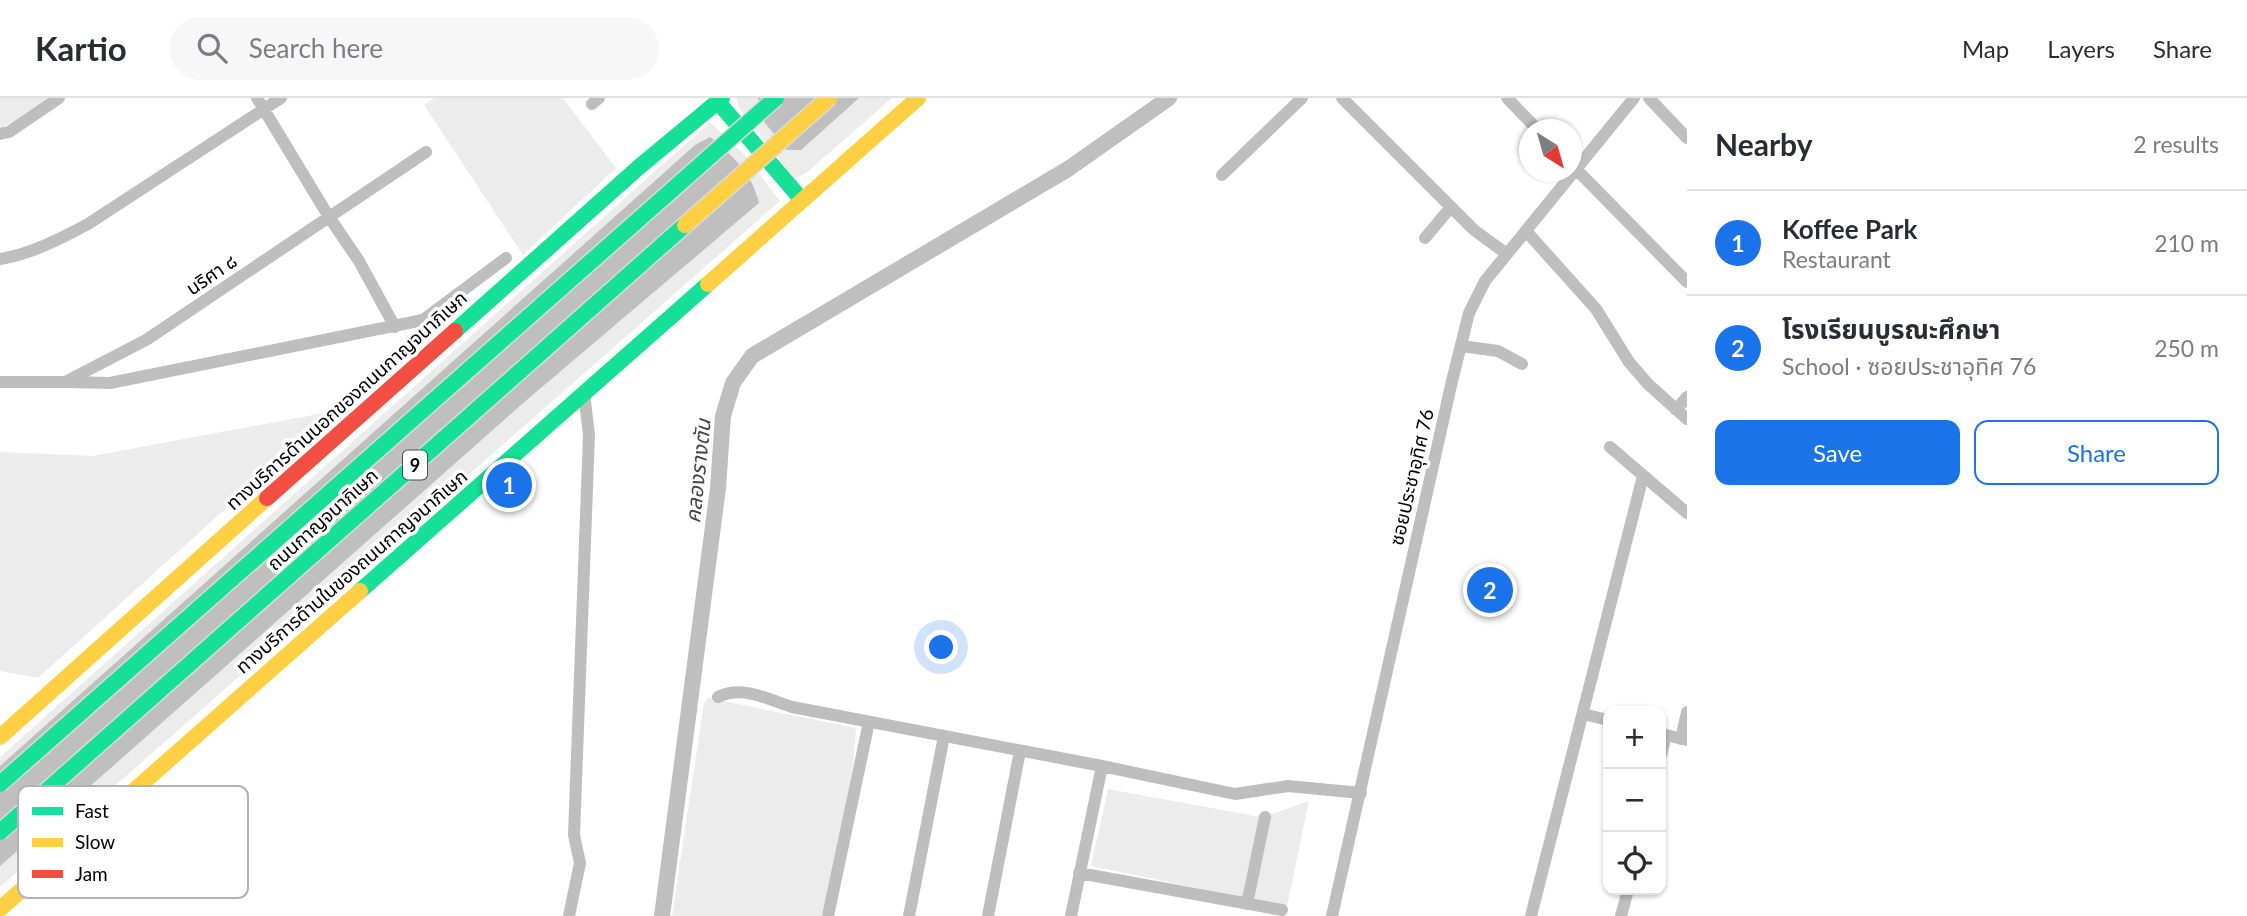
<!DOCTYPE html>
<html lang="en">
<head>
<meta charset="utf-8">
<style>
	:root { --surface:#fff; --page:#f7f7f7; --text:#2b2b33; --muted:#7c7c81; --line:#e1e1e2; --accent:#1a73e8 }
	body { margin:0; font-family:Lato,"Noto Sans Thai",sans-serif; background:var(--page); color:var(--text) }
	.controls { position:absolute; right:21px; bottom:21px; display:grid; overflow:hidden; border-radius:14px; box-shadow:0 2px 5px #0004 }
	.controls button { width:63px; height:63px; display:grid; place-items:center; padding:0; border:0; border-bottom:2px solid var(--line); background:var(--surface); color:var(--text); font:35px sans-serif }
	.compass { position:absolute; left:1519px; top:21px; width:63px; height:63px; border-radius:50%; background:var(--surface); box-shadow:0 2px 5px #0004; rotate:143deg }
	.you { position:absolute; left:942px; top:550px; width:24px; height:24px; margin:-18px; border:5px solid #fff; border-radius:50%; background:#1a73e8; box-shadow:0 0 0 10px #1a73e833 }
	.badge { display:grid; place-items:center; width:46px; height:46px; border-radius:50%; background:var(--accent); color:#fff; font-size:23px; font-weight:700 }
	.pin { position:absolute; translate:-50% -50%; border:4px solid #fff; box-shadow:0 2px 7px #0006 }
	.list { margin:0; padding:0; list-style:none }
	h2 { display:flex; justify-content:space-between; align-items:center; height:91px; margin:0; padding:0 28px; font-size:30px }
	h2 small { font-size:23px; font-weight:400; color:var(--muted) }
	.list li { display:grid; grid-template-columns:46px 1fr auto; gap:21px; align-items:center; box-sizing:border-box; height:105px; padding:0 28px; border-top:2px solid var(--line) }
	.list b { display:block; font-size:26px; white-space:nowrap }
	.list p { margin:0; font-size:23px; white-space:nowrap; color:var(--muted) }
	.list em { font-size:23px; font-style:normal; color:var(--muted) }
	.actions { display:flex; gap:14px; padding:21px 28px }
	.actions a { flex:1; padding:16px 0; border:2px solid var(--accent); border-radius:14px; text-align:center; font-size:24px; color:var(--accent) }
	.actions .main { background:var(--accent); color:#fff }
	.icon { flex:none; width:38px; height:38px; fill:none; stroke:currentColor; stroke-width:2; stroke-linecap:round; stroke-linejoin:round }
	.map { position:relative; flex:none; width:1687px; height:818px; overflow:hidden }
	header { display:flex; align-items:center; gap:42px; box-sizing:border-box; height:98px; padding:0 35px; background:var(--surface); border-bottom:2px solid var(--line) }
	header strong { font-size:33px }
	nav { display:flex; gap:38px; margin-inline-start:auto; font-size:24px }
	.search { width:490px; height:63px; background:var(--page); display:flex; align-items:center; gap:18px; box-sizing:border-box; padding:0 24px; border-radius:38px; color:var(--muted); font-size:26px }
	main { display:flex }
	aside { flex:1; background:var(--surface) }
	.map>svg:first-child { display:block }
</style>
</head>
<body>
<header>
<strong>Kartio</strong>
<div class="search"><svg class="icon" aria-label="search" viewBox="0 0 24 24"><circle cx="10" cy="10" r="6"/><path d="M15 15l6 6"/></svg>Search here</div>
<nav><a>Map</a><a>Layers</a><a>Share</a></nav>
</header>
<main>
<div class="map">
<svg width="1687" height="818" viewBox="0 0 1687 818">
	<rect width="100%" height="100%" fill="#fff"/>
	<path fill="#ececec" d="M0,0h56l-56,31z
		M434,0h129l53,70 -93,87 -99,-150z
		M738,0h154l-87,76 -11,4 -53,-68 -5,-10z
		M710,24l36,34 34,45 -780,686v-130z
		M334,313l-296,267 -38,-7v-219l93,4z
		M708,600l148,30 -2,30 -28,158h-154l32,-213z
		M1108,691l147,27 20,-3 34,-12 -22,106 -196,-41z"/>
	<path fill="#bfbfbf" d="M758,0h101l-58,52h-14l-22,-27z
		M710,39c25,22 41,34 49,66l-230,195 -529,468v-100l695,-621z"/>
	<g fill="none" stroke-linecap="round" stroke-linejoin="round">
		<path stroke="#bfbfbf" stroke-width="16" d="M662,818l56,-428 5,-72 10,-33 19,-27 316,-187 101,-71"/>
		<path stroke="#bebebe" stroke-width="12" d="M257,0l72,119 30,44 36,66
			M1342,0l132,132 33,24
			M1507,0l31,32
			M1649,0l38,40
			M592,6l7,-6
			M0,36l9,-2 50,-34
			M1572,67l115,117
			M1222,77l80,-77
			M1526,133l70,78 33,53 19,22 39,35
			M1425,140l26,-31
			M0,161c31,-5 60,-20 88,-35l193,-126
			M1461,248l37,5 24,13
			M0,284h65l81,-42 280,-188
			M68,284l42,1 313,-63 83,-62
			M1676,312l11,-13
			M1610,349l77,66
			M718,599c25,-12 49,2 74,10l310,59 133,28 53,-8 73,7
			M1583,616l25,6
			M1661,636l26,6
			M1681,641l6,-27
			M1661,657l5,-20
			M1079,775l203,37
			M1247,806l18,-87
			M569,818l11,-53 -6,-28 15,-400 -5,-42
			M828,818l41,-194
			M909,818l35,-180
			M988,818l32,-165
			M1071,818l31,-150
			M1332,818l120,-535 17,-68 16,-32 149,-183
			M1531,818l112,-440
			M1621,818l7,-26"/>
		<path stroke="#16e098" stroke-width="16" d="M718,4l84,98
			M455,233l184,-164 83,-69
			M360,493l348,-307"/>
		<path stroke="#ffcf43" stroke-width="16" d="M708,186l210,-186
			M0,639l267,-239
			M0,811l360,-318"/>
		<path stroke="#f24e42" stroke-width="16" d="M267,400l188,-167"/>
		<defs>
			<path id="fast-bridge" d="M0,686l776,-686
				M0,734l685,-607"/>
			<path id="slow-bridge" d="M685,127l144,-127"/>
		</defs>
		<use href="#fast-bridge" stroke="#dbdbdb" stroke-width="19" stroke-linecap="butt"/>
		<use href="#slow-bridge" stroke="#dbdbdb" stroke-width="19" stroke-linecap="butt"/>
		<use href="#fast-bridge" stroke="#16e098" stroke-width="16"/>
		<use href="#slow-bridge" stroke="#ffcf43" stroke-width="16"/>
	</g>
	<g text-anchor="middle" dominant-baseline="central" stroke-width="7" stroke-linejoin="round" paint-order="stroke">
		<rect fill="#fff" stroke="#4c4c4c" stroke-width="2" x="403" y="352.5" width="24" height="29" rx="5"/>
		<g font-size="18" font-weight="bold" fill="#000">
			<text x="415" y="367">9</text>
		</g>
		<g font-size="19" fill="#000" stroke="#fff">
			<text transform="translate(211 176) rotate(-34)">นริศา ๘</text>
			<text transform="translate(346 302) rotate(-42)">ทางบริการด้านนอกของถนนกาญจนาภิเษก</text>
			<text transform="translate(1411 379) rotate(-77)">ซอยประชาอุทิศ 76</text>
			<text transform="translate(322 421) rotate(-42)">ถนนกาญจนาภิเษก</text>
			<text transform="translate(351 473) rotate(-41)">ทางบริการด้านในของถนนกาญจนาภิเษก</text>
		</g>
		<g font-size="21" font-style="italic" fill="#444" stroke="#fff">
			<text transform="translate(697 373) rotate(-84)">คลองรางตัน</text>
		</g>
	</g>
	<rect x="18" y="688" width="230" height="112" rx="10" fill="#fff" stroke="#b2b2b2" stroke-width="2"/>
	<rect x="32" y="709" width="31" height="8" fill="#16e098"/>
	<rect x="32" y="740" width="31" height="9" fill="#ffcf43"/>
	<rect x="32" y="772" width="31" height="8" fill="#f24e42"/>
	<g font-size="19" fill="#000">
		<text x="75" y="720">Fast</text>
		<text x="75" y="751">Slow</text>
		<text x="75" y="783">Jam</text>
	</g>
</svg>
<div class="controls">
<button>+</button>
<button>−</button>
<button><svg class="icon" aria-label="locate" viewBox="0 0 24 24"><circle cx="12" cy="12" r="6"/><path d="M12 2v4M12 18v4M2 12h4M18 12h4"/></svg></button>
</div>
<svg class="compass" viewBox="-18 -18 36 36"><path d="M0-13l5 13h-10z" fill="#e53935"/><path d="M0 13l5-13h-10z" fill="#7c7c81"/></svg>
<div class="you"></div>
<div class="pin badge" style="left:509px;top:387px">1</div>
<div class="pin badge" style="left:1490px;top:492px">2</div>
</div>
<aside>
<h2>Nearby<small>2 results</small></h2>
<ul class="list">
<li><span class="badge">1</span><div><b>Koffee Park</b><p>Restaurant</p></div><em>210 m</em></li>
<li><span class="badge">2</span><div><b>โรงเรียนบูรณะศึกษา</b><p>School · ซอยประชาอุทิศ 76</p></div><em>250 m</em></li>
</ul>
<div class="actions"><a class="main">Save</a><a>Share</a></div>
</aside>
</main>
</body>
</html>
